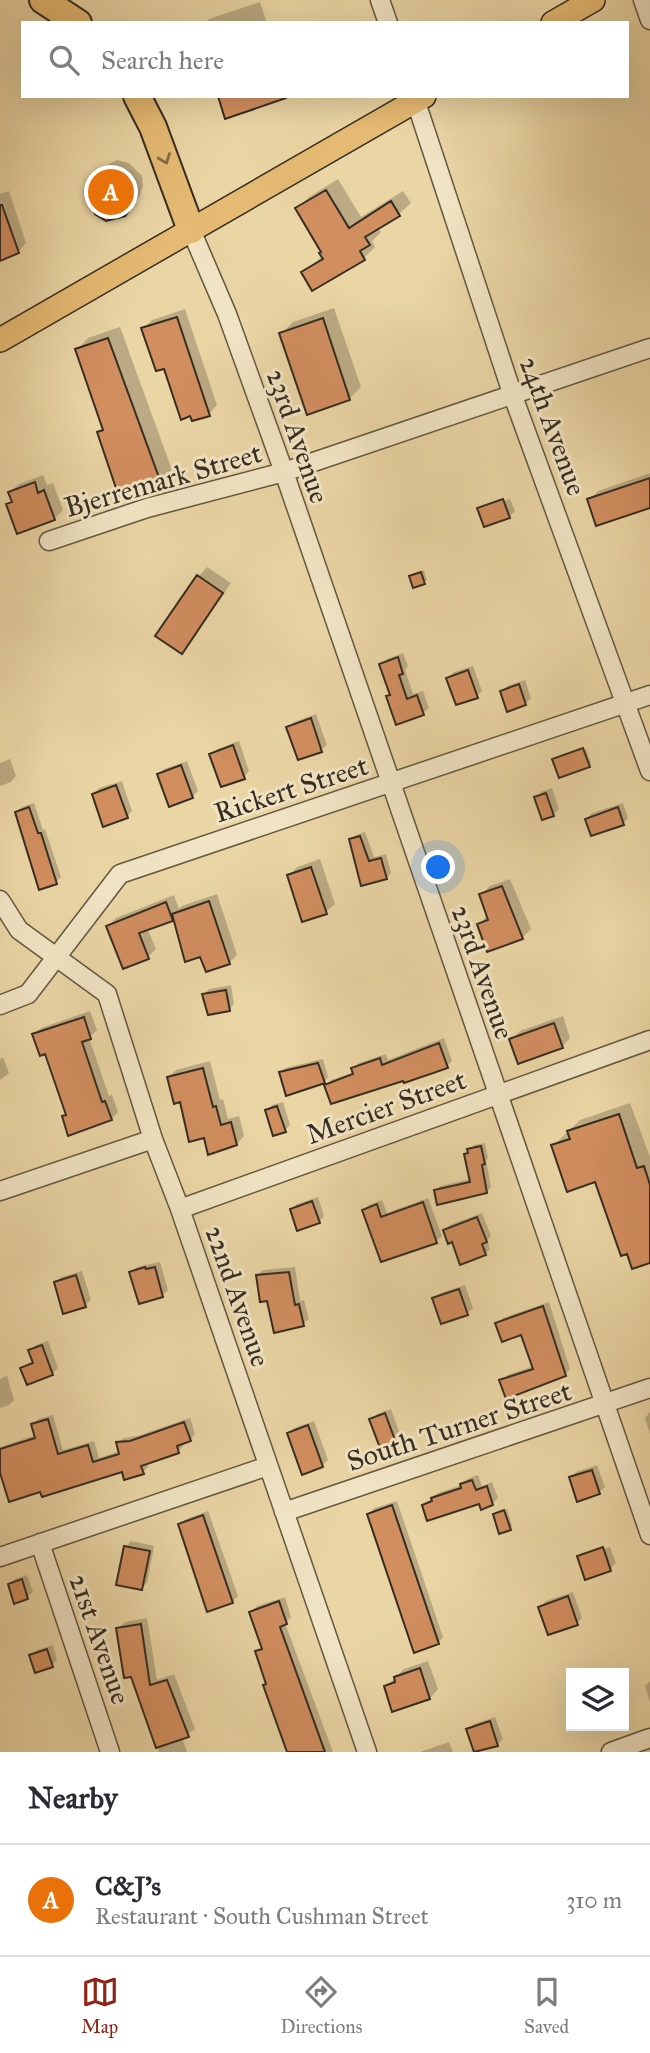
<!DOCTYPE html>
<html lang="en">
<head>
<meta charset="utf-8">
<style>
	:root { --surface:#fff; --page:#f2f2f3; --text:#2b2b33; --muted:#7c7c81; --line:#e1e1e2; --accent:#8f2418 }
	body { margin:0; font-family:"IM FELL Great Primer",serif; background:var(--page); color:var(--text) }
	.controls { position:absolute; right:21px; bottom:21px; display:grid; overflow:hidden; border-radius:0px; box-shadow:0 7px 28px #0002 }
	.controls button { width:63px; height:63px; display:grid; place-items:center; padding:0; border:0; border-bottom:2px solid var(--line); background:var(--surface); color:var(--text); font:35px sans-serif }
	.you { position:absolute; left:439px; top:868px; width:24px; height:24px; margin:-18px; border:5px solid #fff; border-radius:50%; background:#1a73e8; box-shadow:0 0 0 10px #1a73e833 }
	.badge { display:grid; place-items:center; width:46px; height:46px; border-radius:50%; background:var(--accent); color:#fff; font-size:23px; font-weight:700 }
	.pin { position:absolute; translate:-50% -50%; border:4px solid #fff; box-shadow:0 2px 7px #0006 }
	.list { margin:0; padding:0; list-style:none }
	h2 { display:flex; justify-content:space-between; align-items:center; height:91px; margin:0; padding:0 28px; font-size:30px }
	h2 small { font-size:23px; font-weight:400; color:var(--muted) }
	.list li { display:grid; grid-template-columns:46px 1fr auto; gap:21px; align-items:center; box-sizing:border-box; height:112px; padding:0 28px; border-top:2px solid var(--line) }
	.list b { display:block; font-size:26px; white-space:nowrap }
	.list p { margin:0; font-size:23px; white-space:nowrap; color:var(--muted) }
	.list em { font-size:23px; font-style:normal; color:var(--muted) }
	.icon { flex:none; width:38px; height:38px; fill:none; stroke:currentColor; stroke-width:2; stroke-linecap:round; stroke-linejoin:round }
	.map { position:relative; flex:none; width:650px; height:1752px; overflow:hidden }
	.search { position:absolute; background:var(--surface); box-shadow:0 7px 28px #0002; left:21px; right:21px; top:21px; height:77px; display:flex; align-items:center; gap:18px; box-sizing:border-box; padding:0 24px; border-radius:0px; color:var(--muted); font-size:26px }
	.sheet { height:203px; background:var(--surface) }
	nav { display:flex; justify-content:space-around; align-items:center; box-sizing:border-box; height:98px; border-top:2px solid var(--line); background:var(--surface); font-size:19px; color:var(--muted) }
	nav a { display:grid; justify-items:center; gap:4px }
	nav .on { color:var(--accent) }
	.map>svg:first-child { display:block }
</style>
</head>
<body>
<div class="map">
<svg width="650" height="1752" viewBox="0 0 650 1752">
	<rect width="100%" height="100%" fill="#ead5a4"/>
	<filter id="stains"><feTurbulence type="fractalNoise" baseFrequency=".00286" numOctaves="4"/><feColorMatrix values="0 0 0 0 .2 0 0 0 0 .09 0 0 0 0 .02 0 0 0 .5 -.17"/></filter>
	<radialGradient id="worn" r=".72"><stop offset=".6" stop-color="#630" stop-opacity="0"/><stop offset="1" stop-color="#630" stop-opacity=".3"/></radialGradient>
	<path fill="#0003" d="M260,2l7,21h-62l4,-4z
		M117,160l12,3 13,13 1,10 -4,11 -15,18 -31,-39 10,-9z
		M338,179l23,38 42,-26 8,12 -12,11 -21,14 3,4 -9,9 3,6 -11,11 -61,14 20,-16v-4l-26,-43 12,-12z
		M9,191l17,52 -8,9 -18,7v-65z
		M334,308l27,79 -12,12 -68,-65 12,-12z
		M185,309l32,96 -8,9 -44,-48 -22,-37 9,-9z
		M120,327l52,143 -12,11 -61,-48 5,-5 -27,-78 11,-12z
		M650,473v33l-61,-6 9,-9z
		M43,475l4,10 6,-2 10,27 -9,9 -46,-14 5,-5 -3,-8 9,-8z
		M510,499l5,12 -6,6 -30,-8 4,-4v3z
		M207,567l24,16 -41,60 -9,9 -23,-16 41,-60z
		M424,570l3,10 -13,6 -3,-10z
		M403,653l5,13 -3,4 8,24 10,-3 6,17 -6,5 -35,-16 4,-4 -11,-28 6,-6z
		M473,666l9,25 -5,5 -29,-18 6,-6z
		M525,680l6,18 -6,6 -23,-12 5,-6z
		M316,714l11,31 -6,5 -33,-22 6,-6z
		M239,741l10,30 -5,6 -33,-23 6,-5z
		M586,749l5,14 -2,3 -34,-6z
		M10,759l6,17 -5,6 -11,4v-23z
		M187,761l11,30 -6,6 -33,-23 5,-5z
		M122,781l10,30 -5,6 -33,-23 5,-6z
		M552,788l7,21 -6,6 -17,-17 5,-6z
		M34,803l9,27 2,-1 16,48 -5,5 -39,-70 5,-5z
		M623,803l5,15 -5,6 -36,-5 5,-6z
		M365,832l9,25 12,-3 5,19 -5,5 -23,6 -12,-44 5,-5z
		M320,859l15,45 -9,8 -37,-36 8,-9z
		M510,879l21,50 -9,9 -43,-14 9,-9 -7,-20 9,-9z
		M217,894l20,61 -8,8 -27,-8 -28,-38 -27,11 9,21 -8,8 -40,-31 8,-8 58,-23 5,14 3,-3z
		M231,985l3,19 -5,6 -25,-16 5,-5z
		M90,1011l7,19 -8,8 20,58 3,-1 6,17 -7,7 -47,-3 3,-3 -21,-61 -12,-18 7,-6z
		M563,1016l7,22 -8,9 -51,-7 9,-9z
		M444,1038l8,23 -5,5 -43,13 -78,6 5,-5 23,-8 -1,-4 6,-5 27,-9 2,6z
		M3,1057l6,16 -9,7v-21z
		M323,1059l5,18 -4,5 -43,-9 4,-5z
		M210,1061l10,39 3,-1 5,20 11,-3 5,20 -7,8 -32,-8 -36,-59 7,-7z
		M283,1102l7,23 -5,5 -18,-19 5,-6z
		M630,1103l20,54v104l-54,-81 -43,-34 27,-26z
		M485,1143l3,15 -2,2 5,27 -5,5 -50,-1 4,-5 31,-7 -5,-24 8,-10z
		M318,1197l6,19 -5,6 -27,-13 5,-5z
		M428,1198l14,38 -6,5 -72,-31 5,-5 13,-5 5,13z
		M482,1213l9,23 -4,4 3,9 -5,5 -40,-24 5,-5z
		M160,1262l8,28 -5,5 -32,-23 6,-5z
		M295,1267l5,34 4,-1 5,19 -6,5 -35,-25 -10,-24 5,-5z
		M82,1271l9,29 -6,5 -29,-22 5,-6z
		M465,1285l8,23 -6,6 -33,-15 6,-6z
		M549,1302l21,67 -5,6 -64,6 6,-6 27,-9 -12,-33 -25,-9 6,-6z
		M48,1341l10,27 -6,6 -30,-6 12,-8 -4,-10 6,-5z
		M7,1376l7,24 -5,5 -9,3v-29z
		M391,1409l11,31 -5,6 -26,-26 6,-6z
		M650,1412v22l-5,-16z
		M53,1415l10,35 31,-9 5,17 21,-7 -2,-8 6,-5 13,-2 53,-18 5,16 -5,6 -8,2 1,4 -5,5 -31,11 1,5 -5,5 -20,-2 -82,20 -41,-23v-20l36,-12 -3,-10 5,-6z
		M314,1421l14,39 -6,6 -33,-33 5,-5z
		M597,1465l8,22 -6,5 -28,-14 5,-6z
		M478,1475l4,11 10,-4 6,16 -6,6 -12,-2 -56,4 14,-13 24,-8 5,-6z
		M397,1501l46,136 -5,6 -69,-129 5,-6z
		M507,1509l5,17 -2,2 -15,-13z
		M208,1511l30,85 -6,6 -52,-78 6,-5z
		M131,1541l23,5 -7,37 -6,5 -15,-41z
		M610,1547l6,16 -6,6 -24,9 -7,-21 4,-5v4z
		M27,1575l6,17 -6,5 -17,-13 5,-5z
		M573,1592l9,26 -5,5 -37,-16 6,-6z
		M285,1597l6,20 -6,6 48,129h-45l-31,-100 6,-6 -12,-34 6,-6z
		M147,1618l10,62 17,-6 21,55 -13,9 5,14h-28l-27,-77 -14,-47 7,-6z
		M53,1645l4,15 -5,5 -21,-9 6,-6z
		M428,1661l10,28 -8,9 -44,-11 18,-18z
		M650,1681v21l-5,-16z
		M495,1717l8,22 -5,5 -22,8 -8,-22 6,-6z
		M449,1742l4,10h-33z"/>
	<path fill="#d18e5f" stroke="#362d22" stroke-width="2" d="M218,96h68v2l-61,21z
		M107,168l13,3 9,7 4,7 2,11 -4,12 -6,8 -19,5 -11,-7 -8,-27 5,-12z
		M326,190l23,38 42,-27 9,15 -35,21 5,8 -10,6 5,9 -53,31 -11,-19 22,-13 -4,-6 2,-1 -26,-44z
		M0,205h2l17,48 -19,8z
		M177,317l33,99 -18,5 -2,-5 -9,4 -17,-51 -8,2 -15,-43z
		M323,318l27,82 -43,15 -28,-82z
		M108,338l53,145 -42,14 -22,-65 6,-2 -28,-81z
		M650,478v30l-54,18 -9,-27z
		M35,482l3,11 6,-3 11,30 -38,14 -11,-30 6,-2 -4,-10z
		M503,499l7,19 -26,9 -7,-19z
		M421,572l4,12 -12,4 -4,-12z
		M197,575l26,18 -41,61 -27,-18z
		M398,657l5,17 -4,1 8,24 10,-4 7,20 -28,10 -10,-29 4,-1 -11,-31z
		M468,670l10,28 -22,7 -10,-27z
		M519,684l7,21 -19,7 -7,-21z
		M311,718l11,34 -24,8 -12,-33z
		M233,745l12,34 -24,8 -12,-33z
		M583,748l7,19 -31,11 -7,-19z
		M181,765l12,33 -24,9 -12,-33z
		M116,785l12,33 -25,9 -11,-33z
		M546,793l8,23 -12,4 -8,-23z
		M29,807l9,26h3l16,51 -18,6 -24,-78z
		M618,807l6,18 -33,11 -6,-17z
		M360,836l9,25 12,-3 6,21 -26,7 -12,-47z
		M311,867l16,47 -25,8 -15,-47z
		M502,886l21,53 -36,13 -10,-28 11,-4 -9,-26z
		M209,901l21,63 -24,8 -6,-15 -15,5 -13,-48z
		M166,902l7,19 -34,12 10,26 -26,10 -17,-43z
		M226,990l4,21 -22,4 -6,-21z
		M84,1017l7,22 -9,3 20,60 3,-1 7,19 -44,16 -6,-20 4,-1 -21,-61 -5,2 -8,-22z
		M554,1023l9,25 -45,16 -9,-25z
		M439,1043l9,25 -44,15 -1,-2 -72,23 -7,-19 29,-11 -2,-6 29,-10 2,7z
		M318,1063l7,20 -39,13 -7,-24z
		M203,1068l10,39 3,-1 5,19 10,-3 6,23 -29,10 -4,-17 -15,4 -9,-40 -6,2 -7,-27z
		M277,1106l9,26 -13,4 -8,-26z
		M619,1114l18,54 7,-2 6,19v78l-18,6 -5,-15 -6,2 -26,-74 -28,10 -16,-47 19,-6 -3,-8z
		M481,1146l4,18 -3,1 5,28 -50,12 -3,-15 36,-8 -6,-28 4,-1 -1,-4z
		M312,1201l8,22 -23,8 -7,-22z
		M423,1202l14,41 -56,19 -19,-52 15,-6 4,13z
		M477,1217l10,25 -5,2 4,11 -26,10 -8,-23 -4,2 -5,-14z
		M145,1267l1,2 9,-2 8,30 -24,7 -10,-32z
		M289,1272l6,33 4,-1 5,22 -30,7 -7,-32 -7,1 -4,-27z
		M76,1275l10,32 -23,7 -9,-32z
		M459,1289l9,26 -27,9 -9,-26z
		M543,1306l23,70 -60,23 -7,-19 34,-11 -12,-34 -19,7 -7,-19z
		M42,1345l11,30 -26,10 -7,-17 13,-5 -5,-13z
		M385,1413l13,35 -16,5 -13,-34z
		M48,1419l10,35 30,-9 5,17 26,-8 -3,-12 14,-1 54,-19 7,19 -14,5 2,7 -38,13 3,8 -20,6 -2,-8 -80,25 -2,-5 -31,10 -9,-29v-24l35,-11 -4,-14z
		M308,1425l15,42 -21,8 -15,-42z
		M592,1470l8,24 -23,8 -8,-25z
		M472,1480l4,10 11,-4 6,19 -12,5 -2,-6 -52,17 -5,-16 10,-4 -1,-3 30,-10 -1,-4z
		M392,1505l47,139 -25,9 -47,-139z
		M504,1510l7,20 -12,4 -6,-20z
		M203,1515l30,88 -26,9 -29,-88z
		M124,1546l26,5 -8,39 -26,-5z
		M603,1547l8,24 -26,9 -8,-24z
		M22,1579l6,20 -14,5 -6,-20z
		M568,1596l10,29 -30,10 -10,-28z
		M279,1601l8,23 -7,3 45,125h-38l-24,-67 3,-1 -11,-33 7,-2 -13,-37z
		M141,1624l9,61 17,-5 22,57 -33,11 -25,-71 -7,1 -8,-50z
		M47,1649l6,18 -18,6 -6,-18z
		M420,1668l10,31 -38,13 -8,-26 11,-4 -1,-5z
		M490,1721l8,25 -24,6 -8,-23z"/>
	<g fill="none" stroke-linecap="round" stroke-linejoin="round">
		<defs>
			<path id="minor" d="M380,0l8,23
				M643,0l7,20
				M414,96l99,300 137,375
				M191,230l36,84 57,158 366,1063
				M49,541l98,-33 137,-36 366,-124
				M0,900l19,30 88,64 46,145 27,70 187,543
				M0,1005l28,-11 92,-120 530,-179
				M0,1191l153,-52
				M180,1209l470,-169
				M284,1512l366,-124
				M40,1543l70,209
				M0,1557l268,-91
				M611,1752l39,-14"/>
			<path id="major" d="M553,23l40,-23
				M0,340l424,-244"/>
			<path id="highway" d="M43,0l35,23
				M137,96l16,31 38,103"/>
		</defs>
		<use href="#minor" stroke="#635742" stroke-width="21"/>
		<use href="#major" stroke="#362d22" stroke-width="26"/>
		<use href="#highway" stroke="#362d22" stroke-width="30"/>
		<use href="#minor" stroke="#f1e4c4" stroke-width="18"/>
		<use href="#major" stroke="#e5ba72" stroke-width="23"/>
		<use href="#highway" stroke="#e5ba72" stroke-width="26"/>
	</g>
	<defs><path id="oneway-chevron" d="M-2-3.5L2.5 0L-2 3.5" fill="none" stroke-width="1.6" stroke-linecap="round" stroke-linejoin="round" transform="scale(1.75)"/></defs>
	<use stroke="#856c46" href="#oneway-chevron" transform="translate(165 159) rotate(69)"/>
	<g text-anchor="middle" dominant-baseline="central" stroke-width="6" stroke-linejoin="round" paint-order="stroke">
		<g font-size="28" fill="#362d22" stroke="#f1e4c4">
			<text transform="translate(553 426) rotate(70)">24th Avenue</text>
			<text transform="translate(298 436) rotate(71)">23rd Avenue</text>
			<text transform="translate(163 480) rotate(-16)">Bjerremark Street</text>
			<text transform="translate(291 789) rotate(-18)">Rickert Street</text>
			<text transform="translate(483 972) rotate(71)">23rd Avenue</text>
			<text transform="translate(386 1107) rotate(-20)">Mercier Street</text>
			<text transform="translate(238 1296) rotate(71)">22nd Avenue</text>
			<text transform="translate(459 1426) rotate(-18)">South Turner Street</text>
			<text transform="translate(100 1639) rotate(71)">21st Avenue</text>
		</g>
	</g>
	<rect width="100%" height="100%" filter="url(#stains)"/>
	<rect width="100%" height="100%" fill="url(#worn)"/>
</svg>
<div class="controls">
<button><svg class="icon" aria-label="layers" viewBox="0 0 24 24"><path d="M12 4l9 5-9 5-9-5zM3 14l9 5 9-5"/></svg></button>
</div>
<div class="you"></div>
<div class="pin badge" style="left:111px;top:192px;background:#e8710a">A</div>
<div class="search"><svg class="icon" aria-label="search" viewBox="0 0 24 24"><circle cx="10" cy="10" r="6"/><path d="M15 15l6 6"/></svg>Search here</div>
</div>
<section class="sheet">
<h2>Nearby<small></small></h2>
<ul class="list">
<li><span class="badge" style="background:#e8710a">A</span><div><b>C&amp;J's</b><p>Restaurant · South Cushman Street</p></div><em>310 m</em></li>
</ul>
</section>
<nav>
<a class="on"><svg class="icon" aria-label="map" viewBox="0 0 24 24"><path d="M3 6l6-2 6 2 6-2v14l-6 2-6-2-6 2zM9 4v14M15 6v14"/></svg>Map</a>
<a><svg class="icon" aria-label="directions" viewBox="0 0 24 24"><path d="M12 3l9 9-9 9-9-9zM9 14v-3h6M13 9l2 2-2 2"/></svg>Directions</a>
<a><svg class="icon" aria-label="saved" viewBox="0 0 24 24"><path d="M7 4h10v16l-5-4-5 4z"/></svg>Saved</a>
</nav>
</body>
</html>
